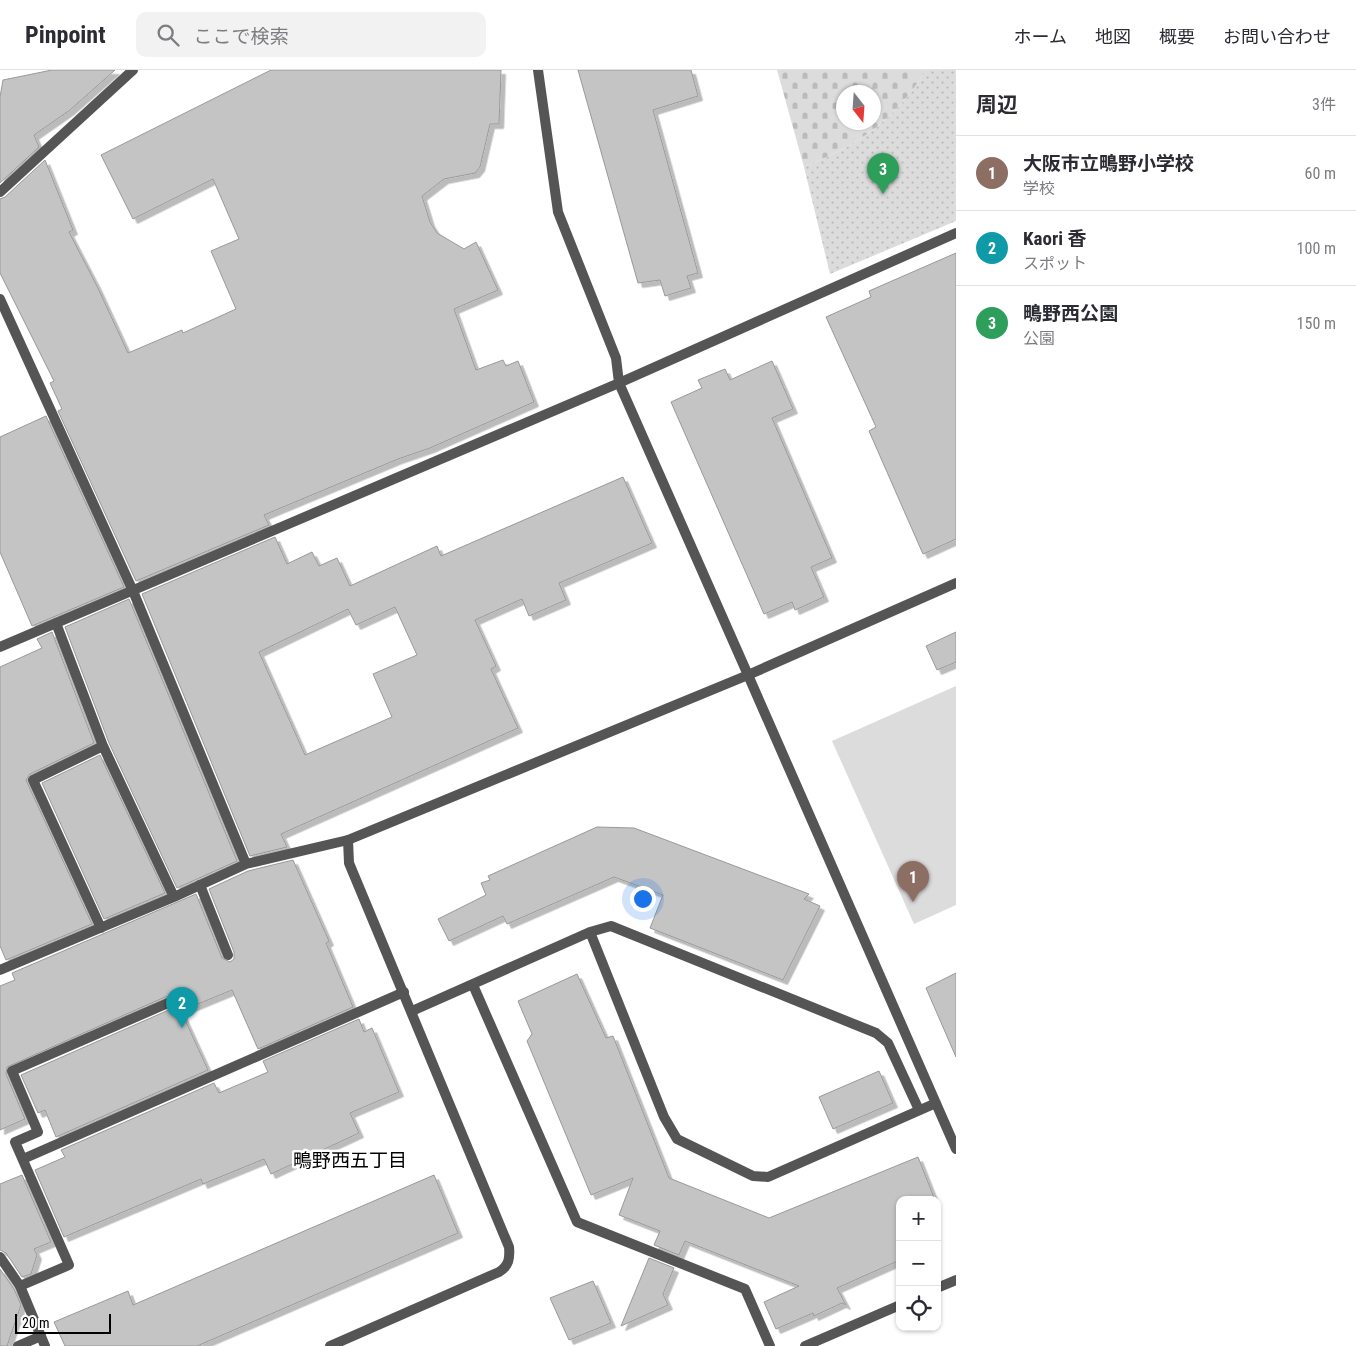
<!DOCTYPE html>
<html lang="ja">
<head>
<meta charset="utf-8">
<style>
	:root { --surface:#fff; --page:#f2f2f3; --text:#2b2b33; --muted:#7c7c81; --line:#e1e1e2; --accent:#000 }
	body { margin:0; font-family:"Roboto Condensed","Noto Sans JP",sans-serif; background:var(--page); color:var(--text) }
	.controls { position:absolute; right:15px; bottom:15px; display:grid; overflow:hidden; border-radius:10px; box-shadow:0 1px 4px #0004 }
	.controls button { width:45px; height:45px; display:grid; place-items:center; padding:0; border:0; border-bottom:1px solid var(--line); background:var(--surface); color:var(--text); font:25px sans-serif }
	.compass { position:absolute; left:836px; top:15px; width:45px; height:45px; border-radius:50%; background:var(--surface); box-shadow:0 1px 4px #0004; rotate:163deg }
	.scale { position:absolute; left:15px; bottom:12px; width:96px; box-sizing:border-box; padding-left:5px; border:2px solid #000; border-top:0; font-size:14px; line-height:18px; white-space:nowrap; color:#000; -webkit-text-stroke:4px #fff; paint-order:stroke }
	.you { position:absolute; left:642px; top:828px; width:18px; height:18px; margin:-12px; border:4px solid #fff; border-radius:50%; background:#1a73e8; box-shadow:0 0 0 8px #1a73e833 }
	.badge { display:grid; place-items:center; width:32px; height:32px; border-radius:50%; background:var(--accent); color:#fff; font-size:16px; font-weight:700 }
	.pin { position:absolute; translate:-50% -41px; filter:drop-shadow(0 1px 2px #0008) }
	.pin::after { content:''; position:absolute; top:26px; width:18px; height:15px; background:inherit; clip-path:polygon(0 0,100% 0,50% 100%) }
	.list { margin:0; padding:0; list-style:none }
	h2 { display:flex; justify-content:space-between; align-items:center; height:65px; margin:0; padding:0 20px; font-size:21px }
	h2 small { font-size:16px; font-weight:400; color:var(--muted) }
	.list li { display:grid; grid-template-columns:32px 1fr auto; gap:15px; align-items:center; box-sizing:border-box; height:75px; padding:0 20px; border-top:1px solid var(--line) }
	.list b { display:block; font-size:19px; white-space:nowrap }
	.list p { margin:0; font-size:16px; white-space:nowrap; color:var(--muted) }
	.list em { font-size:16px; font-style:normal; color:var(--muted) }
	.icon { flex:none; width:28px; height:28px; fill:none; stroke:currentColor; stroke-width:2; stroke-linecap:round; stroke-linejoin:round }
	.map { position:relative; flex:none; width:956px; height:1276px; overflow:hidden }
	header { display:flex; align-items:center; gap:30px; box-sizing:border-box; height:70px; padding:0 25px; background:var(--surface); border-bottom:1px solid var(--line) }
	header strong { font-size:24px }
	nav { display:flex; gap:28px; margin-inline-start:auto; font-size:18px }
	.search { width:350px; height:45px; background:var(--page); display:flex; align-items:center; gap:12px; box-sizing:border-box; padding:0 18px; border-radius:10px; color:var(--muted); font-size:19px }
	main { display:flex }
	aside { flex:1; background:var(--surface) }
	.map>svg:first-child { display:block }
</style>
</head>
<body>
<header>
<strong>Pinpoint</strong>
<div class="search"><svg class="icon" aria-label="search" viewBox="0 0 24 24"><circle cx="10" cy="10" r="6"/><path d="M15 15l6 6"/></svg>ここで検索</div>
<nav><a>ホーム</a><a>地図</a><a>概要</a><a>お問い合わせ</a></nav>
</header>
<main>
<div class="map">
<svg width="956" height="1276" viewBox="0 0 956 1276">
	<defs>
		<pattern id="cemetery-stones" width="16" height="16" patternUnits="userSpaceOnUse" patternTransform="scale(1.25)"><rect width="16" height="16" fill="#dcdcdc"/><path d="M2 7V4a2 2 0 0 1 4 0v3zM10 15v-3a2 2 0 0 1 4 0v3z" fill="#bbb"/></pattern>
		<pattern id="park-dots" width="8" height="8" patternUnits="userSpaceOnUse" patternTransform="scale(1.25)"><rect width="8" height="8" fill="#dcdcdc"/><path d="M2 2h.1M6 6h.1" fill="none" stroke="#bbb" stroke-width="1.8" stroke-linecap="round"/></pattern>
		<filter id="shadow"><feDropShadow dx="4.5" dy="4.5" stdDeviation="0" flood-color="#0004"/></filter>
	</defs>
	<rect width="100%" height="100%" fill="#fff"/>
	<path fill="#dcdcdc" d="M956,616v219l-42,19 -82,-183z"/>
	<path fill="url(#cemetery-stones)" fill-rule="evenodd" d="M777,0h149c-31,51 -68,75 -122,97zM844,22h30v30h-30z"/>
	<path fill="url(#park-dots)" d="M926,0h30v151l-126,53 -26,-107c54,-22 91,-46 122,-97z"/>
	<path fill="#c4c4c4" stroke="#999" fill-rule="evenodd" filter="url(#shadow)" d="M52,0h63l-45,40 -36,25 5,12 -39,36v-86l3,-17z
		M271,0h230l-2,54h-9l-10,43 -5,6 -31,6 -22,17 8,26 7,11 27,16 12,-7 22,48 -44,19 22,61 27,-10 3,6 12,-5 16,41 -104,46 -32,11 -134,56 5,10 -133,56 -78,-170 4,-2 -12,-26 4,-2 -54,-108v-74l5,-2 40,-37 28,70 -4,2 28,54 31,67 54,-23 1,3 53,-24 -25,-58 28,-12 -26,-60 -80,40 -32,-64z
		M578,0h113l7,26 -45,14 45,163 -11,3 4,12 -26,8 -5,-16 -22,3z
		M956,183v286l-33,15 -54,-123 7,-4 -50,-110 45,-20 -2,-6z
		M772,291l21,48 -21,9 60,140 -21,9 13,30 -29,13 -3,-8 -28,12 -93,-212 31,-14 -4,-8 27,-11 5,11z
		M46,346l78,171 -92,39 -32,-74v-115z
		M623,407l29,66 -93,40 7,17 -37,16 -7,-17 -47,21 21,46 -5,3 27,59 -237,106 6,13 -37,9 -108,-262 133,-57 12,27 25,-12 7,14 18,-8 13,28 87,-40 4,10zM395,537l22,48 -44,19 19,43 -87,38 -46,-103 89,-43 8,16z
		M129,529l108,262 -60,27 -68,-145 -44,-116z
		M52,562l42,111 -64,31 -4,6 66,144 -86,36 -6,-14v-279l42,-19 -5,-9z
		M956,562v30l-19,8 -11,-24z
		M100,685l65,138 -61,26 -62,-136z
		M597,757l37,1 175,66 -5,5 16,7 -37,74 -133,-52 13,-33 -49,-18 -107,47 -4,-8 -54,25 -11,-22 48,-24 -5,-12 9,-3 -2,-4z
		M293,790l36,81 -3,2 27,64 -95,42 -26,-59 -51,21 27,59 -152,67 -11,-27 -7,3 -17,-38 150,-66 3,-8 -2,-4h-7l-158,70 -1,7 19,45 -25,11v-144l15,-6 -3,-7 184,-79 26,64 8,4 4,-3v-7l-25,-63 39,-18z
		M956,903v84l-30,-69z
		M577,904l29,64 7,-2 56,142 100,40 149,-61 17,43h-35v60l-63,28 9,17 -4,-2 -28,13 -1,-3 -37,16 -12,-27 35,-16 -114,-45 -6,14 -25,-10 6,-14 -41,-16 14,-37 -42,17 -64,-154 5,-7 -14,-33z
		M359,949l5,13 8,-4 27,64 -49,21 9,20 -88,41 -7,-15 -61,25 -2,-5 -137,58 -29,-67 30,-13 -4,-7 153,-67 5,10 49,-21 -5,-11z
		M879,1001l14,32 -60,26 -14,-32z
		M22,1105l29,67 -17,7 3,6 -6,19 -9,3 -16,-24 -6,-3v-66z
		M434,1105l24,58 -261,113h-132l-11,-24 74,-31 5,14z
		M649,1188l25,10 -11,26 5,11 -47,21z
		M0,1199l14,20 7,16 -14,41h-7z
		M593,1211l18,42 -42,17 -19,-42z"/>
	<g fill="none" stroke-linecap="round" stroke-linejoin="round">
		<path stroke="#555" stroke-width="10" d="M748,605l208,474
			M200,815l28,70
			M590,862l74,185 13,22 76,37 15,1 168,-74
			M473,915l104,237 168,67 25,57
			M412,941l178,-79 21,-6 265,107 12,10 31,67
			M23,1089l381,-167
			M20,1216l49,-21 -54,-123 23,-10 -26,-61 156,-68
			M937,1218l19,-8
			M18,1276l23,-10
			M805,1276l95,-41"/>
		<path stroke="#555" stroke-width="10" d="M538,0l20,142 58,146 3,25 129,292
			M0,122l133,-122
			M0,229l133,292 113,273
			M56,553l47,123
			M0,577l619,-264 337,-150
			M101,858l-68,-148 70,-34 71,151
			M0,900l174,-73 72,-33 102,-24
			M0,1187l20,29 25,60"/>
		<path stroke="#555" stroke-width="10" d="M330,1276l169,-74c10,-6 11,-14 10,-25l-160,-384 -1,-23 400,-165 208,-92"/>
	</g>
	<g text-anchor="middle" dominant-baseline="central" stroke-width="5" stroke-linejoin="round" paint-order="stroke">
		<g font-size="19" fill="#000" stroke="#fff">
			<text x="350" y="1090">鴫野西五丁目</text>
		</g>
	</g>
</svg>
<div class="controls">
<button>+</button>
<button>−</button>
<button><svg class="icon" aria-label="locate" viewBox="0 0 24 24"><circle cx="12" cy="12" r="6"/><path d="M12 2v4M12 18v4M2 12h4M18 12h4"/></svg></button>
</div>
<svg class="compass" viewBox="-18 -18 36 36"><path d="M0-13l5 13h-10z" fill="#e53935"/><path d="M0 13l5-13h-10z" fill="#7c7c81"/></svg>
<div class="scale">20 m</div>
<div class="you"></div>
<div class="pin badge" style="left:913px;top:832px;background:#8d6e63">1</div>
<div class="pin badge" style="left:182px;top:958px;background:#0f9aa8">2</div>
<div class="pin badge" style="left:883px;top:124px;background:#2e9e5b">3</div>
</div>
<aside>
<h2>周辺<small>3件</small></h2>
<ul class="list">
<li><span class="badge" style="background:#8d6e63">1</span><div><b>大阪市立鴫野小学校</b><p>学校</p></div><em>60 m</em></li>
<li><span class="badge" style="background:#0f9aa8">2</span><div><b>Kaori 香</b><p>スポット</p></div><em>100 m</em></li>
<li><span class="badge" style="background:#2e9e5b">3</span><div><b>鴫野西公園</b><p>公園</p></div><em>150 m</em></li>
</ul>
</aside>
</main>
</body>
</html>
